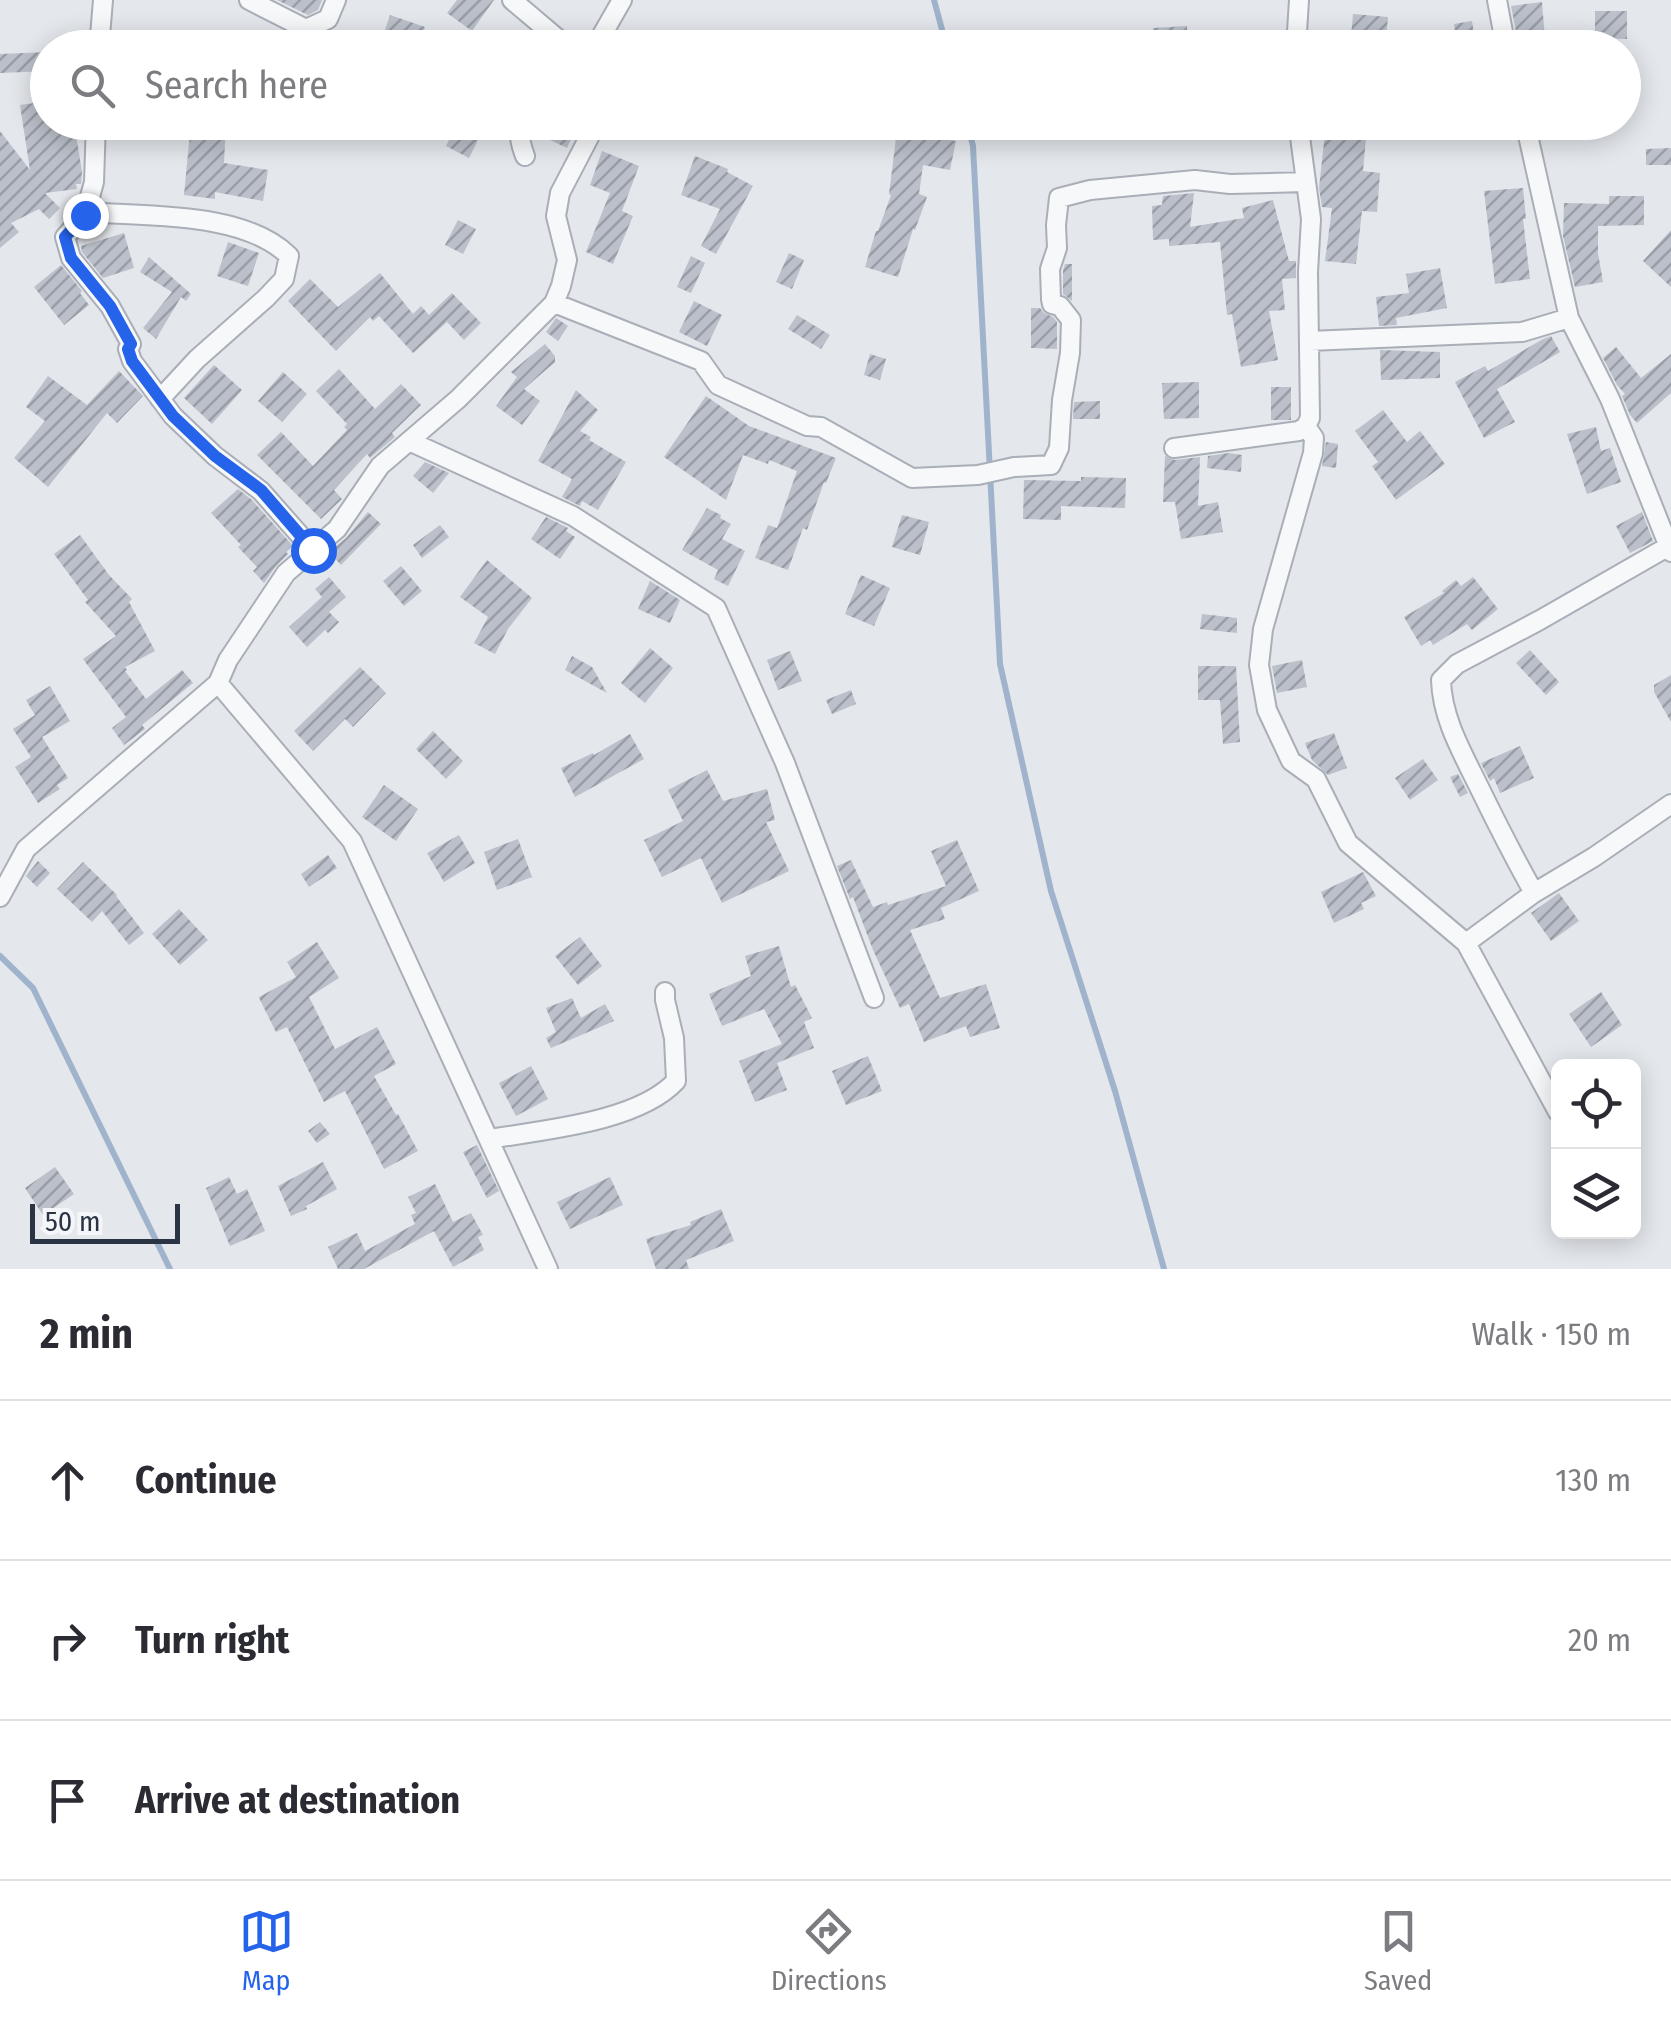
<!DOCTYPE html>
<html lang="en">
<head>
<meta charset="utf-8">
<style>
	:root { --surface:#fff; --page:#f2f2f3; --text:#2b2b33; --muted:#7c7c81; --line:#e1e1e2; --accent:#2563eb }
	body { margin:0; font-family:"Fira Sans Condensed",sans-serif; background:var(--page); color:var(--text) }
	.controls { position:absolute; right:30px; bottom:30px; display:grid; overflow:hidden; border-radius:15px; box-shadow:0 5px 25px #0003 }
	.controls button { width:90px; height:90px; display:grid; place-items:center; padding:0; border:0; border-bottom:2px solid var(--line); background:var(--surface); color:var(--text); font:50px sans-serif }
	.scale { position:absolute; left:30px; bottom:25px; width:150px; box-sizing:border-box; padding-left:10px; border:5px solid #2b3445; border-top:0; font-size:28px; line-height:35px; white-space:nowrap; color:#2b3445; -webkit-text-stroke:8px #f4f6f9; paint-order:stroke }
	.stop { position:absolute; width:30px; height:30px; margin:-22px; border:8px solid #2563eb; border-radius:50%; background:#fff }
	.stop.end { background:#2563eb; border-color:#fff; box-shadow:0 2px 10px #0008 }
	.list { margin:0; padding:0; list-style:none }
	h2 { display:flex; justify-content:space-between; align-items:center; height:130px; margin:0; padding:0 40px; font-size:42px }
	h2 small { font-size:32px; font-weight:400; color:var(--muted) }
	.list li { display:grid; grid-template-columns:65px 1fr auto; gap:30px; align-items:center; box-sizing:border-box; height:160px; padding:0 40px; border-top:2px solid var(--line) }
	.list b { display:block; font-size:38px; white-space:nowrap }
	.list em { font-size:32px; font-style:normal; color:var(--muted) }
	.icon { flex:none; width:55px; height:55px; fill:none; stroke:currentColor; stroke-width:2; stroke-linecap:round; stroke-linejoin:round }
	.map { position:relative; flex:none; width:1671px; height:1269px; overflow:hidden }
	.search { position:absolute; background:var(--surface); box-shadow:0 5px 25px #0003; left:30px; right:30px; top:30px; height:110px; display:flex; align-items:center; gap:25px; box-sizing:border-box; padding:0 35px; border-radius:55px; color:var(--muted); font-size:38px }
	.sheet { height:610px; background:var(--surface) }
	nav { display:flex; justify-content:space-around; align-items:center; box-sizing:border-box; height:140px; border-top:2px solid var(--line); background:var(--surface); font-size:28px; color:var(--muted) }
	nav a { display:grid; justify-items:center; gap:5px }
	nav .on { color:var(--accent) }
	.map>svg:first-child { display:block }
</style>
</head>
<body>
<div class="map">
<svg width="1671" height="1269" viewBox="0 0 1671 1269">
	<defs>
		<pattern id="building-hatch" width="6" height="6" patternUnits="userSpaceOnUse" patternTransform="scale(2.5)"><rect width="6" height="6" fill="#bbc0ca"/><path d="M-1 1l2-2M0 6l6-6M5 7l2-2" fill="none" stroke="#989da6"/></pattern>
	</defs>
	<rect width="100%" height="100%" fill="#e4e7ec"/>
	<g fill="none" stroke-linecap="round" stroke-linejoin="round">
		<path stroke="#9fb4cc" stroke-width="6" d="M934,0l13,48
			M967,122l6,24 27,518 51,227 64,200 49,178
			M0,956l33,32 137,281"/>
	</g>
	<path fill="url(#building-hatch)" d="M277,0h45l-4,10 -10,5z
		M457,0h37l-22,31 -25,-18z
		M1542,2l3,37 -27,3 -7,-36z
		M1595,11h32v28l-32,-1z
		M1353,14l35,3 -3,31h-35z
		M390,15l35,12 -7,21h-12l-24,-9z
		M1472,21l4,27h-19l-3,-24z
		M1187,26l1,17 -34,1 -1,-16z
		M48,52v19l-48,2v-19z
		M48,101v21h26l8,50 -1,12h-5l1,5 -32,4 15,15 -11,11 -10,-10 -28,14 8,9 -19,16v-117l30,39 -10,-65z
		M191,122h35l-2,41 44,7 -5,31 -48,-9v7l-31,-4z
		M458,122h29l-18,36 -23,-12z
		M553,122h26l-12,26 -21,-10z
		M1326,124l41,3 -4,44 17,2 -3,39 -15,-1 -6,53 -31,-3 7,-53 -10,-1 -3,-19z
		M897,130l59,11 -6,29 -27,-5 -4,29 8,3 -12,33 -2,-1 -15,48 -33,-10 11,-36h2l13,-36 -2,-1z
		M1671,148v17h-25v-16z
		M602,151l37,15 -17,45 11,5 -20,48 -27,-12 24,-59 -20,-8z
		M695,156l33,13 -1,3 26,14 -37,68 -15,-8 19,-37 -39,-14z
		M1523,188l3,31h-3l7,60 -35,5 -11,-93z
		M1194,193l-4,34 54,-9 -2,-10 31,-8 16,61h7v17l-14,1 3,31 -16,1 9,49 -37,7 -9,-53 -5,1 -7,-73 -51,4v-7l-16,1 -1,-34 10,-1 1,-9z
		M1609,196h35v29l-46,1v27l5,29 -28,5 -12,-51 1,-33 45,1z
		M458,220l18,9 -13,25 -18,-9z
		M1671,230v57l-28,-26z
		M124,233l10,35 -31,10 -21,-26 -1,-6z
		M228,242l31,11 -11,33 -31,-10z
		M789,253l15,7 -12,29 -16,-7z
		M691,256l14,7 -14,30 -14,-6z
		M149,257l42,37 -5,7 -5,-4 -25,42 -13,-11 29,-36 -32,-20z
		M1065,264h7v37l-9,-7v-23z
		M61,265l21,26 -2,2 9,12 -25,20 -30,-38z
		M1440,268l7,40 -51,10 1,7 -18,1 -3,-29 33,-4 -3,-19z
		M380,273l33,41 8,-8 8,9 23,-22 29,30 -17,17 -17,-18 -34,31 -34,-37 -6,5 -3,-4 -34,34 -48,-50 22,-22 28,28z
		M694,301l28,14 -15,31 -28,-14z
		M1031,308h9l4,5 9,4 4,5v27l-26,-1z
		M797,315l33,20 -9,14 -33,-20z
		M556,318l12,8 -10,15 -12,-9z
		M1551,336l9,16 -63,37 18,33 -31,16 -29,-56 30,-16 3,5 55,-32z
		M545,344l10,12v6l-31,27 16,12 -18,24 -26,-19 21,-29 -6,-5z
		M1616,347l25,31 30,-24v39l-34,30 -7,-8 -8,-19 3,-2 -8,-9 -14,-27z
		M1380,350l60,2v26l-59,2z
		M870,354l16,5 -6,21 -16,-5z
		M214,365l28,25 -30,34 -28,-26z
		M339,369l36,40 26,-25 20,21 -29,28 3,4 -25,21 -3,-4 -33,36 8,9 -21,20 -64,-64 24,-23 32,34 34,-36 -3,-3 3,-3 -31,-33z
		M119,371l24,25 -26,27 -10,-10 -59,74 -34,-29 31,-37 -19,-14 22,-31 39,29z
		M283,372l24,22 -25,28 -24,-21z
		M1199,382v36l-35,1 -2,-36z
		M1271,387h20v33h-20z
		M576,390l22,20 -18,21 11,6 -2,3 37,22 -28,48 -16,-9 -2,5 -18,-9 10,-18 -34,-18z
		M706,396l43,30 87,32 -10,25 -2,-1 -17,48 -4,-2 -15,42 -33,-12 13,-33 9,3 20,-57 -28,-11 -1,4 -25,-9 -17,45 -62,-43z
		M1100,401v18h-27l1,-17z
		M1383,410l24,32 13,-11 25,33 -49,36 -24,-34 6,-4 -23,-31z
		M1596,427l5,24 9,-3 11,34 -34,12 -20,-60z
		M1326,442l12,2 -2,24 -14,-2z
		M1229,453l13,2 -1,17 -34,-4 1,-12z
		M1165,456l10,4 25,-3 -2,49 20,-4 5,30 -42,7 -6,-37h-12z
		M425,462l24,11 -16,20 -20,-17z
		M1081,477l45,1 -1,30 -64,-2v14l-38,-1 1,-39 57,1z
		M238,489l14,11 41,46 -7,6 2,2 -12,12 -12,17 -11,-12 4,-4 -19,-20 3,-2 -30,-32z
		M707,508l14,7 -1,3 11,6 -9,15 23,12 -17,35 -14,-7 4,-9 -36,-20z
		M368,512l13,12 -40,41 -12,-13 17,-14z
		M1642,512l11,29 -23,12 -14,-27z
		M902,515l27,7 -9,33 -28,-8z
		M546,517l22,11 -2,3 9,6 -15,22 -29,-20z
		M440,525l9,12 -27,21 -9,-13z
		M80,535l29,40 23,24 -3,3 26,49 -30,16 2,3 -2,1 21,28 36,-29 11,13 -51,42 3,4 -21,16 -12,-17 14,-11 -43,-58 33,-23 -31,-34 3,-2 -34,-46z
		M487,560l45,38 -24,31 -13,25 -21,-11 14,-26 -28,-20z
		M401,566l21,25 -18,15 -21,-25z
		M861,575l29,13 -16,38 -29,-12z
		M329,577l17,20 -17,15 10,10 -11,11 -3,-3 -18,17 -18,-20 33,-30 -7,-8z
		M1473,577l25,32 -26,21 -5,-6 -34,21 -3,-5 -9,6 -17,-29 40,-24 -2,-2 14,-11 5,6z
		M650,581l30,19 -10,23 -32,-14z
		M1202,614l35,4v15l-37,-4z
		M650,648l23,20 -28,35 -24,-20z
		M1530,650l29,32 -13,13 -30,-32z
		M790,651l12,30 -24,9 -11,-30z
		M572,656l20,11 15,26 -42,-23z
		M1302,660l5,27 -30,6 -5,-27z
		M1198,666h38l4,76 -17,2 -3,-44h-22z
		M360,667l26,26 -33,34 -8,-8 -32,32 -19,-20z
		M1671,675v47l-17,-30v-7z
		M50,686l20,35 -28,16 26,41 -11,7 3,4 -22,14 -23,-36 16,-10 -18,-28 22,-14 -9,-15z
		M851,690l5,14 -24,10 -6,-14z
		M433,731l30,30 -17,18 -30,-30z
		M1334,733l13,35 -19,7 -16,-15 -7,-17z
		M630,734l14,25 -69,38 -14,-29 32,-15 1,2z
		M1520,746l14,32 -34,15 -6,-15 -4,3 -9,-18z
		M1423,759l15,21 -28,20 -15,-22z
		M707,770l16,31 44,-12 8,31 -9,2 23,49 -67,32 -21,-45 -39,19 -18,-37 39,-19 -15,-31z
		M1458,774l10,19 -8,4 -10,-20z
		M384,785l34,24 -22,32 -34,-24z
		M459,835l16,28 -31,19 -17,-29z
		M518,839l14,38 -35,13 -13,-38z
		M957,840l22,51 -38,17 4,11 -35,11 30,68 46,-14 14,44 -30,9 -4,-11 -42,16 -15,-38 -9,4 -27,-58 -20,-53 -3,2 -13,-33 14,-6 22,47 14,-5 1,3 58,-19 -15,-35z
		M328,855l9,13 -28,19 -8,-13z
		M38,861l12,12 -13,14 -11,-11z
		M83,862l34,33 -1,1 28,37 -15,12 -27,-34 -10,11 -35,-33z
		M1363,872l13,24 -15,7 3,6 -30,14 -13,-31z
		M1559,893l20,28 -28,20 -20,-28z
		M179,909l29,31 -28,25 -28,-31z
		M580,937l22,29 -24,19 -23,-29z
		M317,942l22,36 -30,19 26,52 42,-22 19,37 -22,12 22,39 2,-1 20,37 -34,18 -39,-78 -21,11 -37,-75 -11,5 -16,-32 -1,-3 37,-20 -9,-15z
		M779,946l12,41 4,-2 17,33 -8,4 10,26 -37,15 10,27 -32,12 -16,-41 43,-17 -18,-35 -42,17 -13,-32 42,-18 -6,-20z
		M1601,992l21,33 -31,22 -22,-33z
		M572,998l9,20 24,-14 9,17 -63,27 -5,-10 10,-6 -10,-24z
		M868,1056l14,35 -36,14 -14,-34z
		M531,1066l17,33 -32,17 -17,-33z
		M320,1122l10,12 -13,9 -9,-12z
		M477,1145l22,46 -12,7 -24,-46z
		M323,1162l14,27 -31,17 1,3 -16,7 -13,-30z
		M55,1167l19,27 -31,21 -18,-27z
		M229,1177l8,17 10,-5 18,42 -35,15 -24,-58z
		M610,1177l13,28 -53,24 -13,-27z
		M435,1184l18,38 18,-9 12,22 -5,2 6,13 -31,17 -19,-36 -70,38h-26l-10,-22 29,-14 8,18 50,-27 -4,-9 5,-2 -8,-16z
		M721,1209l13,32 -48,19 3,9h-33l-10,-30 45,-14 -1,-3z"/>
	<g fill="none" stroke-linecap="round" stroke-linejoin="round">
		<defs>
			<path id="street" d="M249,0l57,29 22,-10 8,-19
				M512,0l52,44 30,4
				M1497,0l9,48
				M99,48l4,-48
				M600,48l2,-13 20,-35
				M1296,48l3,-48
				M96,122l-2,60 -9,33 -20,22 6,21 39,48 21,38 -3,5 4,12 41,55 42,40 46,35 52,59
				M523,122c-6,11 -2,23 2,34
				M1525,122l44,196 41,81 61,153
				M86,212c60,5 158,-1 203,44l-5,23 -18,19 -69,61 -37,40
				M554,303l147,58 17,24 89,41 14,1 91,51 66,-3 36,-8 37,-2 8,-17 3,-48 8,-47 1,-33 -11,-14 -8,-2 -1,-5 -1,-30 7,-21 -1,-23 3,-27 31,-8 105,-10 35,4 75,-2
				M1309,341l213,-9 47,-14
				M1306,426l8,12 -1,15 -50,176 -4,36 8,45 24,51 25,18 32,64 118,100 92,169
				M409,441l164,75 143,92 69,155 89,235
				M1174,448l125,-17 7,-5 4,-8 -2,-146 3,-53 -13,-97
				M218,683l134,158 196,428
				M1534,893c-19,-34 -37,-69 -54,-104 -17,-35 -38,-70 -39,-109l16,-16 83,-44 129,-74
				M0,897l26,-48 192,-166 10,-23 58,-87 51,-44 43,-63 78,-67 96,-96 7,-17 6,-26 -11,-44 4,-23 37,-71
				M1466,943l68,-50 60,-36 77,-53
				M489,1139c54,-9 149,-17 187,-58l-2,-43 -9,-38v-8"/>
		</defs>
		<use href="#street" stroke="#a9aeb7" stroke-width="22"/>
		<use href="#street" stroke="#f7f8fa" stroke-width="18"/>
	</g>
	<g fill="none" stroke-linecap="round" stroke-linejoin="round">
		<path stroke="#2563eb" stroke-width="12" d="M85,215l-20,22 6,21 39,48 21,38 -3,5 4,12 41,55 42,40 46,34 52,60"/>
	</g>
</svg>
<div class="controls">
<button><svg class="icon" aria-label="locate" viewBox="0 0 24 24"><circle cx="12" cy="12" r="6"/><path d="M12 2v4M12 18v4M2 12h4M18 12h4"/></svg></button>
<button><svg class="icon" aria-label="layers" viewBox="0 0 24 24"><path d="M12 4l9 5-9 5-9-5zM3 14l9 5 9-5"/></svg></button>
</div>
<div class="scale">50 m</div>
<div class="stop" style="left:313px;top:550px"></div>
<div class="stop end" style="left:85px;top:215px"></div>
<div class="search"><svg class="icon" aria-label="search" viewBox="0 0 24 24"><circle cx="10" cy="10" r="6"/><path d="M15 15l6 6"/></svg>Search here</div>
</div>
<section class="sheet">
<h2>2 min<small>Walk · 150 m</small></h2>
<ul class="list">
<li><svg class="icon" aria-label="ahead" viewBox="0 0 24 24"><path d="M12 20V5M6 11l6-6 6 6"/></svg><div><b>Continue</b></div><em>130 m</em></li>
<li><svg class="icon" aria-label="right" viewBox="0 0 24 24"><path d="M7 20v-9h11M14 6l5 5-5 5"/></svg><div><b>Turn right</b></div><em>20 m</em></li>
<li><svg class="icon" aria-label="arrive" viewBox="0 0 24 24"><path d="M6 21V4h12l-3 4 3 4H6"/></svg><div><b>Arrive at destination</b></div></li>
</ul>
</section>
<nav>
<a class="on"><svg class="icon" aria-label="map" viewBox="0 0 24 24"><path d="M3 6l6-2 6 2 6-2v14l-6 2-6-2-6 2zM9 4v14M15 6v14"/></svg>Map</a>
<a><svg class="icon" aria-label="directions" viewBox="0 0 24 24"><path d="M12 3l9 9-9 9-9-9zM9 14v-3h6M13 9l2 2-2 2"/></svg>Directions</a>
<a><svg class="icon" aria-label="saved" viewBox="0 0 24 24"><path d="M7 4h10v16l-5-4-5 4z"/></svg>Saved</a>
</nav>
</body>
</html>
